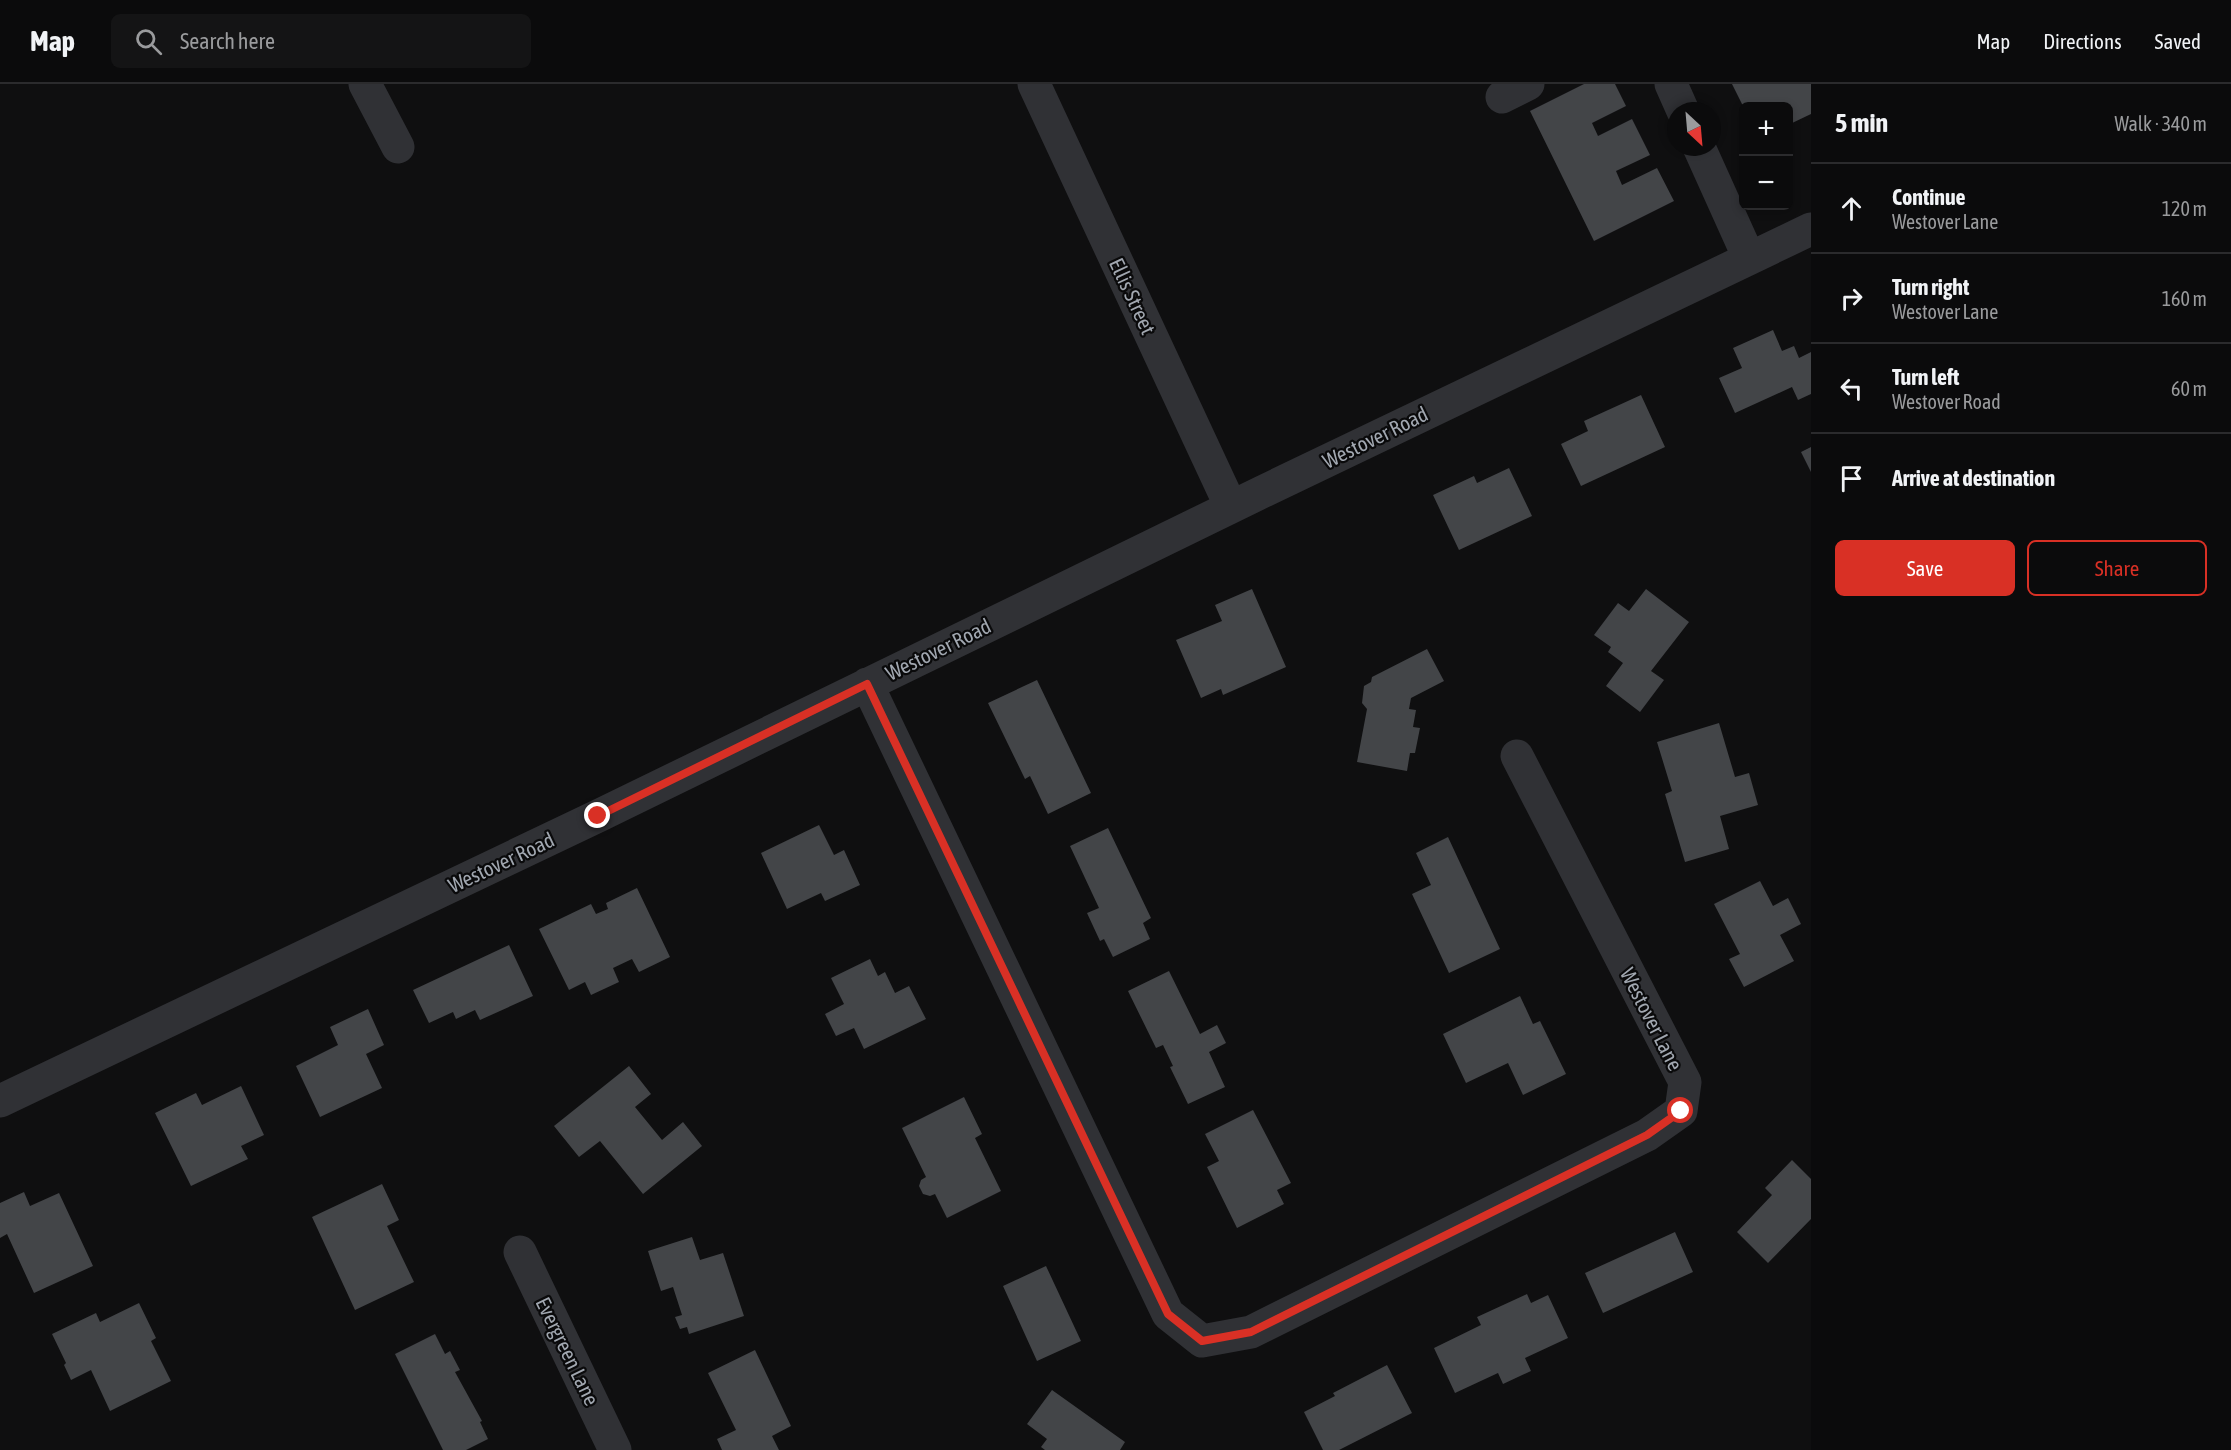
<!DOCTYPE html>
<html lang="en">
<head>
<meta charset="utf-8">
<style>
	:root { --surface:#0b0b0c; --page:#141415; --text:#f1f3f6; --muted:#9a9b9d; --line:#2b2b2d; --accent:#d93025 }
	body { margin:0; font-family:"Asap Condensed",sans-serif; background:var(--page); color:var(--text) }
	.controls { position:absolute; right:18px; top:18px; display:grid; overflow:hidden; border-radius:9px; box-shadow:0 3px 9px #0003 }
	.controls button { width:54px; height:54px; display:grid; place-items:center; padding:0; border:0; border-bottom:2px solid var(--line); background:var(--surface); color:var(--text); font:30px sans-serif }
	.compass { position:absolute; left:1667px; top:18px; width:54px; height:54px; border-radius:50%; background:var(--surface); box-shadow:0 3px 9px #0003; rotate:154deg }
	.stop { position:absolute; width:18px; height:18px; margin:-14px; border:4px solid #d93025; border-radius:50%; background:#fff }
	.stop.end { background:#d93025; border-color:#fff; box-shadow:0 2px 6px #0008 }
	.list { margin:0; padding:0; list-style:none }
	h2 { display:flex; justify-content:space-between; align-items:center; height:78px; margin:0; padding:0 24px; font-size:26px }
	h2 small { font-size:20px; font-weight:400; color:var(--muted) }
	.list li { display:grid; grid-template-columns:39px 1fr auto; gap:18px; align-items:center; box-sizing:border-box; height:90px; padding:0 24px; border-top:2px solid var(--line) }
	.list b { display:block; font-size:22px; white-space:nowrap }
	.list p { margin:0; font-size:20px; white-space:nowrap; color:var(--muted) }
	.list em { font-size:20px; font-style:normal; color:var(--muted) }
	.actions { display:flex; gap:12px; padding:18px 24px }
	.actions a { flex:1; padding:14px 0; border:2px solid var(--accent); border-radius:9px; text-align:center; font-size:21px; color:var(--accent) }
	.actions .main { background:var(--accent); color:#fff }
	.icon { flex:none; width:33px; height:33px; fill:none; stroke:currentColor; stroke-width:2; stroke-linecap:round; stroke-linejoin:round }
	.map { position:relative; flex:none; width:1811px; height:1366px; overflow:hidden }
	header { display:flex; align-items:center; gap:36px; box-sizing:border-box; height:84px; padding:0 30px; background:var(--surface); border-bottom:2px solid var(--line) }
	header strong { font-size:28px }
	nav { display:flex; gap:33px; margin-inline-start:auto; font-size:21px }
	.search { width:420px; height:54px; background:var(--page); display:flex; align-items:center; gap:15px; box-sizing:border-box; padding:0 21px; border-radius:9px; color:var(--muted); font-size:22px }
	main { display:flex }
	aside { flex:1; background:var(--surface) }
	.map>svg:first-child { display:block }
</style>
</head>
<body>
<header>
<strong>Map</strong>
<div class="search"><svg class="icon" aria-label="search" viewBox="0 0 24 24"><circle cx="10" cy="10" r="6"/><path d="M15 15l6 6"/></svg>Search here</div>
<nav><a>Map</a><a>Directions</a><a>Saved</a></nav>
</header>
<main>
<div class="map">
<svg width="1811" height="1366" viewBox="0 0 1811 1366">
	<rect width="100%" height="100%" fill="#0f0f10"/>
	<path fill="#434548" d="M1584,0h31l11,22 -34,17 6,13 34,-17 18,36 -34,16 6,14 35,-17 17,33 -80,40 -64,-130z
		M1732,0h79v30l-23,11v-19h-45z
		M1773,246l9,21 12,-5 5,12 12,-6v42l-13,6 -6,-13 -57,26 -16,-35 23,-10 -9,-20z
		M1641,311l24,52 -84,39 -20,-42 27,-13 -4,-10z
		M1811,363v25l-10,-20z
		M1509,384l23,48 -73,34 -26,-55 41,-19 3,7z
		M1252,505l34,78 -63,28 -2,-6 -20,9 -25,-58 46,-19 -7,-16z
		M1646,505l43,33 -38,49 13,9 -24,32 -34,-26 17,-23 -15,-11 3,-5 -17,-12 24,-32 11,8z
		M1427,565l17,32 -33,17 -2,11 7,1 -3,17 7,1 -5,25h-5l-3,18 -50,-9 10,-53 -5,-6 2,-17 7,-4 1,-5z
		M1037,596l54,113 -43,21 -18,-38 -5,3 -37,-76z
		M1719,639l16,54 14,-4 9,32 -38,11 9,33 -44,13 -20,-68 7,-3 -15,-49z
		M819,741l15,30 10,-5 16,35 -35,16 -4,-8 -34,16 -26,-56z
		M1108,744l43,90 -8,5 7,16 -37,18 -9,-18 -4,2 -13,-28 12,-5 -29,-62z
		M1448,753l52,112 -51,24 -37,-79 19,-9 -15,-32z
		M1760,797l13,25 15,-8 13,26 -21,11 14,26 -50,26 -15,-28 11,-5 -26,-50z
		M637,804l33,69 -31,15 -7,-13 -19,9 6,14 -28,13 -6,-13 -16,8 -30,-61 52,-25 5,10 12,-5 -2,-6z
		M509,861l24,51 -53,24 -5,-10 -19,9 -3,-7 -24,11 -16,-33z
		M870,875l8,17 7,-4 10,21 14,-7 17,33 -62,30 -10,-21 -18,8 -11,-22 19,-10 -13,-26z
		M1169,887l31,63 17,-9 9,18 -17,9 16,35 -37,17 -18,-37 3,-1 -10,-21 -7,3 -28,-57z
		M1520,912l13,28 7,-3 26,53 -43,21 -15,-32 -42,20 -23,-49z
		M368,925l16,36 -18,9 16,34 -62,29 -24,-51 42,-21 -8,-18z
		M629,982l22,28 -16,13 27,33 21,-18 19,24 -59,48 -43,-53 -21,16 -25,-31z
		M241,1002l23,49 -23,11 7,13 -57,27 -36,-73 41,-20 6,12z
		M964,1013l18,37 -7,4 26,53 -54,27 -12,-24 -5,2 -7,-2 -4,-8 2,-6 5,-3 -24,-49z
		M1253,1026l38,73 -14,7 7,14 -47,24 -30,-61 12,-6 -14,-27z
		M1792,1076l19,19v40l-43,44 -31,-31 35,-37 -7,-7z
		M382,1100l17,36 -12,6 27,56 -59,28 -43,-93z
		M24,1108l6,14 29,-13 34,73 -59,27 -27,-59 -7,4v-35z
		M1675,1148l18,40 -90,41 -18,-40z
		M692,1153l8,23 23,-7 21,63 -55,18 -2,-7 -7,2 -5,-12 7,-2 -9,-28 -12,4 -13,-40z
		M1046,1182l35,75 -44,20 -34,-75z
		M1527,1210l4,9 17,-8 20,43 -43,20 6,13 -28,13 -5,-11 -43,20 -21,-45 47,-23 -4,-8z
		M139,1219l17,35 -5,3 20,40 -61,30 -19,-41 -20,10 -7,-15 2,-2 -14,-29 44,-21 4,9z
		M435,1250l10,20 5,-3 10,19 -5,2 27,49 -2,1 8,17 -22,11h-23l-48,-96z
		M755,1266l36,76 -19,10 7,14h-57l-5,-11 19,-9 -28,-57z
		M1387,1281l25,48 -73,37h-16l-19,-38 31,-16 -2,-3z
		M1052,1306l73,52 -5,8h-75l-4,-3 6,-8 -20,-15z"/>
	<g fill="none" stroke-linecap="round" stroke-linejoin="round">
		<path stroke="#303135" stroke-width="33" d="M365,0l33,63
			M1034,0l197,423
			M1671,0l12,27
			M1502,13l26,-13
			M1699,63l50,111
			M867,600l301,630 34,27 49,-9 396,-197 34,-24 4,-29 -168,-326
			M0,1017l598,-285 664,-324 549,-263
			M520,1168l95,198"/>
	</g>
	<g fill="none" stroke-linecap="round" stroke-linejoin="round">
		<path stroke="#d93025" stroke-width="8" d="M598,732l269,-132 301,630 34,27 49,-9 396,-197 34,-24"/>
	</g>
	<g text-anchor="middle" dominant-baseline="central" stroke-width="4.5" stroke-linejoin="round" paint-order="stroke">
		<g font-size="21" fill="#a1a7b0" stroke="#0a0a0b">
			<text transform="translate(1133 212) rotate(65)">Ellis Street</text>
			<text transform="translate(1375 353) rotate(-26)">Westover Road</text>
			<text transform="translate(938 565) rotate(-26)">Westover Road</text>
			<text transform="translate(501 778) rotate(-25)">Westover Road</text>
			<text transform="translate(1652 935) rotate(63)">Westover Lane</text>
			<text transform="translate(568 1267) rotate(64)">Evergreen Lane</text>
		</g>
	</g>
</svg>
<div class="controls">
<button>+</button>
<button>−</button>
</div>
<svg class="compass" viewBox="-18 -18 36 36"><path d="M0-13l5 13h-10z" fill="#e53935"/><path d="M0 13l5-13h-10z" fill="#9a9b9d"/></svg>
<div class="stop" style="left:1681px;top:1027px"></div>
<div class="stop end" style="left:598px;top:732px"></div>
</div>
<aside>
<h2>5 min<small>Walk · 340 m</small></h2>
<ul class="list">
<li><svg class="icon" aria-label="ahead" viewBox="0 0 24 24"><path d="M12 20V5M6 11l6-6 6 6"/></svg><div><b>Continue</b><p>Westover Lane</p></div><em>120 m</em></li>
<li><svg class="icon" aria-label="right" viewBox="0 0 24 24"><path d="M7 20v-9h11M14 6l5 5-5 5"/></svg><div><b>Turn right</b><p>Westover Lane</p></div><em>160 m</em></li>
<li><svg class="icon" aria-label="left" viewBox="0 0 24 24"><path d="M17 20v-9H6M10 6l-5 5 5 5"/></svg><div><b>Turn left</b><p>Westover Road</p></div><em>60 m</em></li>
<li><svg class="icon" aria-label="arrive" viewBox="0 0 24 24"><path d="M6 21V4h12l-3 4 3 4H6"/></svg><div><b>Arrive at destination</b></div></li>
</ul>
<div class="actions"><a class="main">Save</a><a>Share</a></div>
</aside>
</main>
</body>
</html>
